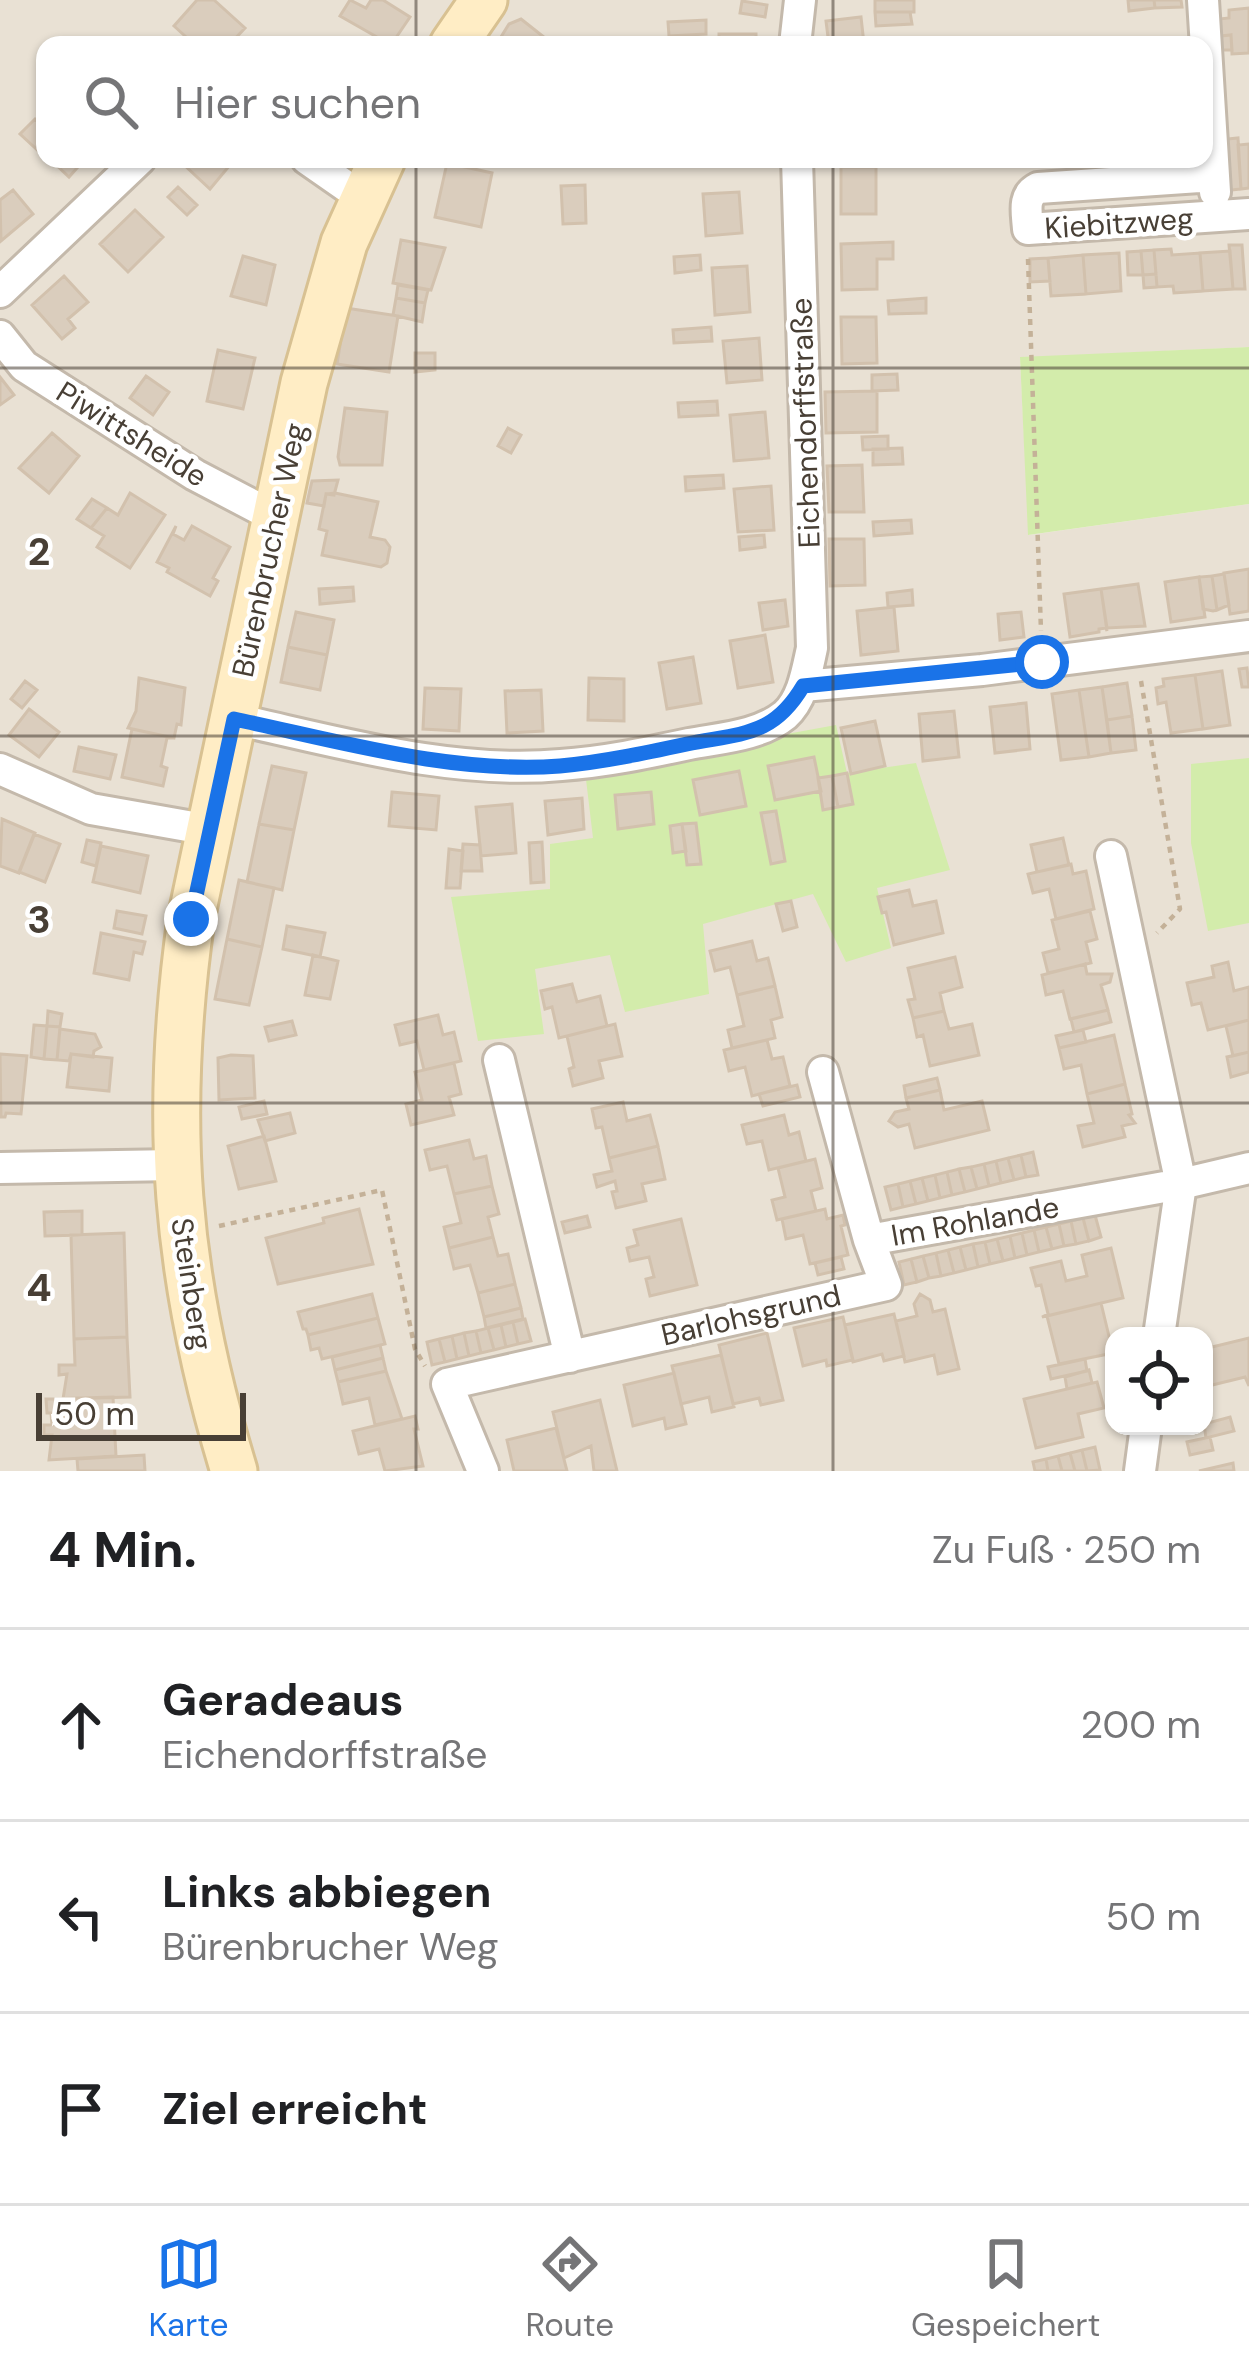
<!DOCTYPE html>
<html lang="de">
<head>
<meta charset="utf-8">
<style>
	:root { --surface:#fff; --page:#f2f2f2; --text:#202124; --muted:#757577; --line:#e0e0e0; --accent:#1a73e8 }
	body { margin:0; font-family:"DM Sans",sans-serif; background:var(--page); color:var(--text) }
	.controls { position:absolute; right:36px; bottom:36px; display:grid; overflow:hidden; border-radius:24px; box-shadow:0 3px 9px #0004 }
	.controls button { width:108px; height:108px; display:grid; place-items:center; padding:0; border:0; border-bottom:3px solid var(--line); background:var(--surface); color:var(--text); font:60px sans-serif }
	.scale { position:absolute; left:36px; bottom:30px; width:210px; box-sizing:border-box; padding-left:12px; border:6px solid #483f35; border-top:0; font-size:33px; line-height:42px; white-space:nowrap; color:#483f35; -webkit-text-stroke:9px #fff; paint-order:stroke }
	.stop { position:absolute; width:36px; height:36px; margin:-27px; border:9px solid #1a73e8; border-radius:50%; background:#fff }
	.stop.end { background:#1a73e8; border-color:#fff; box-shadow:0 3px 12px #0008 }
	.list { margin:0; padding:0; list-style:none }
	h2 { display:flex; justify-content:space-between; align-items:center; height:156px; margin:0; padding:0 48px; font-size:51px }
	h2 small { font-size:39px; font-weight:400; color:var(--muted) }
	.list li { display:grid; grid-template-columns:78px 1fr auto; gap:36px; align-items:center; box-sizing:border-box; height:192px; padding:0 48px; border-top:3px solid var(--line) }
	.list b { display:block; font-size:45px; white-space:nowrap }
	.list p { margin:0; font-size:39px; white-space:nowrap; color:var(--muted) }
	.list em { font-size:39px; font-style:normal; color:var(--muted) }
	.icon { flex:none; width:66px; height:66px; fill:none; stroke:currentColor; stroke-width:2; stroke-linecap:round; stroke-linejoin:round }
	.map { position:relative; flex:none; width:1249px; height:1471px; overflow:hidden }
	.search { position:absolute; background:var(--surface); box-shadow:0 3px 9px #0004; left:36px; right:36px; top:36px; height:132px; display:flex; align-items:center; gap:30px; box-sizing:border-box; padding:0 42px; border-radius:24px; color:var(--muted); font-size:45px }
	.sheet { height:732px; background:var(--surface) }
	nav { display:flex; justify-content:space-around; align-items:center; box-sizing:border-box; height:168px; border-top:3px solid var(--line); background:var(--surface); font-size:33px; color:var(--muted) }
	nav a { display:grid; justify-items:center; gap:6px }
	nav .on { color:var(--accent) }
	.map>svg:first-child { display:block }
</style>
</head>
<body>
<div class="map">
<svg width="1249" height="1471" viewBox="0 0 1249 1471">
	<rect width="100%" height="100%" fill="#f4efe6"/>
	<path fill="#e9e1d4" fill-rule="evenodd" d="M0,0h1249v347l-229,11 9,177 220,-31v967h-1249zM45,45h1159v114h-1159zM1114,1336h90v90h-90z"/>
	<path fill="#d3ecab" d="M1249,347v157l-221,31 -8,-178z
		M836,725l11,48 69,-10 34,107 -73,18 14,60 -45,14 -33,-68 -110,30 6,70 -84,18 -15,-57 -75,14 9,65 -66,7 -27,-144 99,-8v-45l43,-6 -8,-67z
		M1249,758v165l-41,8 -17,-88v-79z"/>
	<path fill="#dacdbd" stroke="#d2c1ad" stroke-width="3" d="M197,0h17l31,28 -16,17h-34l-21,-19z
		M350,0l16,8 5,-8h12l27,17 -19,28 -51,-29z
		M875,0h39v12h-39z
		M1128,0h26l1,8 -26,3z
		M1154,0h27l1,7 -27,1z
		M742,1l25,4 -2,12 -25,-4z
		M1249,8v45l-17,1 -1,-19 -11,1 -1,-17 10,-1v-8z
		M875,12h35l2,12 -36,2z
		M861,17l3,27 20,-3v4h-55l-3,-24z
		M521,19l24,19 -2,4 5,3h-52l13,-21z
		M706,20v14l-37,2 -1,-14z
		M719,34h37v11h-37z
		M1231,35l1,15h-11l-1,-14z
		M35,119l10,10v28l-25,-23z
		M1238,138l3,51 -10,1 -4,-51z
		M1249,144v44l-8,1 -3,-44z
		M50,159h35l-16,18z
		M186,159h49l-25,30 -28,-26z
		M447,163l45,10 -11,54 -46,-10z
		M841,167h35v47h-35z
		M585,185l1,38 -23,1 -2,-38z
		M178,187l19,18 -10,10 -19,-18z
		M13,190l20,24 -32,27 -1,-41z
		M739,192l3,41 -36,3 -3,-42z
		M135,210l28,27 -35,35 -28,-28z
		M401,240l44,8 -14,42 -38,-7z
		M893,242v17h-16v30l-35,1 -1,-46z
		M1229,245h13l3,44h-12z
		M1171,249l1,6 28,-2 3,38 -29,2 -1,-7 -16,1 -3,-37z
		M1154,250l2,24 -13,1 -2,-24z
		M1141,251l2,24h-15l-1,-23z
		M1230,251l3,38 -30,2 -3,-38z
		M1119,253l2,38 -35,3 -3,-39z
		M700,255l1,15 -26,3 -1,-16z
		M1083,255l3,39 -35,2 -3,-38z
		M243,256l32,9 -9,40 -35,-9z
		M1048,258l2,23 -20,1v-23z
		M747,266l3,46 -35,3 -3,-47z
		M1156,274l1,13 -13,1 -1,-13z
		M64,276l24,26 -20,17 7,9 -13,11 -30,-34z
		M398,285l30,5 -3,13 -29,-5z
		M396,298l29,5 -3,19 -29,-7z
		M926,298v15l-37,1 -1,-13z
		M346,308l52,8 -9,56 -52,-8z
		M841,317h35l1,46 -35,1z
		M711,327l1,14 -38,2 -1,-13z
		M759,338l3,42 -35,3 -4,-42z
		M218,350l37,8 -12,51 -36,-8z
		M415,353h20v17l-20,2z
		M897,374l1,16 -26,1v-16z
		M146,376l23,16 -16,23 -23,-17z
		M0,377l14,18 -14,10z
		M877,391v41l-51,1 -1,-41z
		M717,401l1,14 -39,2 -1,-14z
		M345,408l42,4 -5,53h-42l-2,-8z
		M765,412l4,46 -35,3 -4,-46z
		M508,428l13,7 -10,18 -13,-7z
		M52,433l27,23 -30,37 -30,-25z
		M888,436v13l-25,1 -1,-13z
		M902,448l1,16 -30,1v-16z
		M862,465l2,47h-35l-2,-46z
		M723,475l1,13 -38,3 -1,-14z
		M338,480l-4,15 -8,-1 -2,12 -17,-3 5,-22z
		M771,486l3,44 -36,2 -4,-43z
		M130,493l35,22 -35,53 -33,-21 7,-11 -13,-8 16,-20 11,7z
		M335,493l43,9 -8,35 15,3 5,7 -3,16 -6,4 -59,-12 5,-24 -8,-2 7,-35z
		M92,499l15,9 -16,20 -14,-9z
		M911,520l1,13 -38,3 -1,-14z
		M176,526l-3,8 11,6 8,-14 38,21 -17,31 5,3 -8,15 -43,-24 2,-4 -12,-6z
		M764,535l1,12 -25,3 -1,-13z
		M829,539h35l1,46 -35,1z
		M1249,569v42l-19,3 -6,-41z
		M1224,574l5,31 -12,5 -5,-34z
		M1212,576l5,34 -4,1 -10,-2 -4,-32z
		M1199,577l6,40 -34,5 -6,-40z
		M1138,584l7,42 -38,2 -6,-39z
		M353,587l1,14 -34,3 -1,-15z
		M1101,589l6,42 -1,-3 -7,1v3l-29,5 -6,-43z
		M912,590l1,15 -25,2 -1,-14z
		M785,600l3,26 -25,4 -4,-27z
		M894,607l4,44 -37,4 -4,-44z
		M296,612l38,8 -7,35 -39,-8z
		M1021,612l3,25 -24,3 -2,-26z
		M765,635l8,47 -35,6 -8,-47z
		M288,647l39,8 -7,35 -39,-8z
		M693,657l8,46 -34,6 -8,-46z
		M1247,668l2,19h-7l-3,-18z
		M1222,671l8,54 -27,4 -8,-54z
		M1195,675l8,54 -32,4 -5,-31 -8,2 -2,-16 8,-2 -1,-7z
		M139,678l46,10 -4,37 -4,-1 -3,14 -46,-10 8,-17z
		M589,678l35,1v42l-36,-1z
		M25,681l12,9 -15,18 -11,-9z
		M1127,683l5,33 -25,4 -5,-33z
		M1102,687l9,66 -22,4 -10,-67z
		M425,688l36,1 -2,42 -36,-2z
		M541,690l2,41 -36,2 -2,-42z
		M1079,690l10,67 -28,3 -9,-66z
		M1026,703l4,46 -35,4 -5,-46z
		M29,709l30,23 -20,25 -30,-22z
		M954,711l5,46 -36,4 -4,-47z
		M1132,716l4,34 -25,3 -4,-33z
		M875,721l10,45 -34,8 -10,-46z
		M132,729l42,9h-7l-6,28 6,2 -4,18 -41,-9z
		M79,747l37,8 -6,24 -36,-8z
		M814,757l7,34 -46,9 -7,-34z
		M272,766l34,7 -12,57 -35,-6z
		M739,771l7,35 -46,9 -7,-35z
		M847,773l6,31 -15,3 -6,-31z
		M832,776l6,31 -15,3 -5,-32z
		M392,792l47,4 -3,34 -47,-4z
		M651,792l3,32 -36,5 -3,-34z
		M582,798l2,31 -36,6 -3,-34z
		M512,804l4,49 -35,3 -5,-49z
		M776,811l9,50 -14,3 -10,-51z
		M2,819l33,14 -16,40 -19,-7z
		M696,823l5,41 -14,1 -5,-41z
		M259,824l35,6 -12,60 -35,-8z
		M682,824l4,27 -13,2 -3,-27z
		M34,834l26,10 -15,38 -26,-10z
		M1063,838l6,27 -32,7 -6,-27z
		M87,840l14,3 -5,23 -14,-4z
		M542,842l2,40 -13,1 -2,-40z
		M463,844l17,1 2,26h-21z
		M101,846l47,10 -8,37 -47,-11z
		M449,849l14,2 -3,37h-14z
		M1071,864l2,10 13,-3 8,38 -38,10 -7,-30 -16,4 -5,-19z
		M239,880l35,8 -12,59 -35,-8z
		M909,890l4,16 23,-5 7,32 -49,12 -8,-33 -4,1 -4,-16z
		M791,901l6,26 -14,4 -7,-27z
		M117,911l29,5 -4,18 -28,-6z
		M1090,911l7,28 -11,3 5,21 -43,10 -5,-20 16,-4 -7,-29z
		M287,926l38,7 -5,24 -37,-8z
		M101,933l44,9 -3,12 -8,-2 -5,28 -35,-7z
		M227,939l35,8 -13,58 -34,-6z
		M752,941l5,20 11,-3 7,28 -38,9 -7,-28 -15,4 -5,-20z
		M313,955l25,6 -8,38 -25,-4z
		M955,957l7,30 -22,6 4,18 -31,7 -5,-18 7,-1 -7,-31z
		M1228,962l6,29 15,-4v33l-41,10 -7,-27 -9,2 -5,-22 27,-6 -2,-11z
		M1085,964l2,10h25l-2,8 -9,3 7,25 -38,9 -7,-28 -17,4 -4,-20z
		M572,984l5,18 23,-6 7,30 -48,12 -7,-31 -7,2 -4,-18z
		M775,986l7,31 -11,3 4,18 -43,10 -4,-18 16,-4 -7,-31z
		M1108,1010l3,12 -37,10 -3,-13z
		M48,1011l14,3 -2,13 -13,-1z
		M944,1011l5,18 23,-5 7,31 -49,11 -7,-31 -6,2 -4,-19z
		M438,1015l5,20 11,-3 7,29 -37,9 -7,-29 -17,4 -5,-20z
		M1249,1020v32l-16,4 -7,-30z
		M292,1021l4,14 -27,6 -4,-14z
		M615,1024l7,32 -23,5 4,17 -30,8 -4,-17 5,-2 -7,-31z
		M34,1025l13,1 -3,33 -13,-2z
		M47,1026l13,1 -3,33 -13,-1z
		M60,1029l35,5 6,13 -7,4 -1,6 -22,-3 -2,7 -12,-1z
		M1083,1030l3,12 -27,6 -3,-12z
		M1114,1035l11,49 -38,10 -6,-29 -17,4 -5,-21z
		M767,1040l5,19 11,-2 7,29 -38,10 -7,-29 -16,4 -5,-21z
		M1249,1052v20l-18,5 -4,-20z
		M0,1054l27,2 -6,58 -15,-1 -1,4h-4z
		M71,1054l41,4 -3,33 -42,-4z
		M231,1055l22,1 2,42 -36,2 -1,-42z
		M454,1063l7,31 -12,3 5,18 -43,10 -5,-21 16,-4 -7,-28z
		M937,1078l3,12 -34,8 -2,-12z
		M1125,1084l7,30 -3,1 6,8 -13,3 3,11 -42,10 -5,-21 16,-3 -7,-29z
		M797,1085l3,12 -37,9 -4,-12z
		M940,1090l4,20 38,-9 7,29 -74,18 -6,-24 -11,3 -9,-6 6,-9 14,-3 -3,-11z
		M264,1101l3,13 -25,5 -3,-12z
		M623,1102l4,19 23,-6 8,31 -49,12 -7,-31 -6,1 -4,-19z
		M290,1113l5,20 -30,8 -7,-21z
		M784,1115l5,20 10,-3 7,29 -37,9 -7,-29 -15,3 -5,-19z
		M264,1136l12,45 -37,8 -11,-43z
		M469,1140l5,19 12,-3 6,30 -38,8 -7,-28 -17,4 -5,-20z
		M658,1146l7,33 -23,5 4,17 -30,7 -4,-16 5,-1 -2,-10 -18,6 -3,-12 18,-4 -3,-13z
		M1033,1152l5,23 -12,2 -5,-22z
		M1021,1155l5,22 -12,3 -6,-22z
		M1008,1158l6,22 -13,3 -5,-22z
		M815,1159l7,29 -11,3 5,20 -39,9 -5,-20 13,-3 -7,-29z
		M996,1161l5,22 -12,3 -5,-22z
		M984,1164l5,22 -12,3 -6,-22z
		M971,1167l6,22 -12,3 -6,-23z
		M959,1169l6,23 -13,3 -5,-23z
		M947,1172l5,23 -12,3 -5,-23z
		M935,1175l5,23 -12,3 -6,-23z
		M922,1178l6,23 -12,3 -6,-23z
		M910,1181l6,23 -13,3 -5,-23z
		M898,1184l5,23 -12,3 -6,-23z
		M492,1186l7,28 -11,3 5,20 -44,11 -5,-21 17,-4 -7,-29z
		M359,1209l14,55 -95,20 -12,-46 58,-15 -1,-5z
		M825,1209l2,10 16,-4 2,10 -4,1 7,29 -38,9 -7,-29 -17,4 -4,-20z
		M82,1211v24l-37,1 -1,-24z
		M1095,1215l6,22 -12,4 -6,-23z
		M587,1216l3,11 -25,6 -3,-11z
		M1083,1218l6,23 -13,3 -5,-23z
		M681,1219l16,66 -47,11 -4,-17 8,-2 -5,-20 -19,4 -3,-13 11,-3 -4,-15z
		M1071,1221l5,23 -12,2 -5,-22z
		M1059,1224l5,22 -12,3 -6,-22z
		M1046,1227l6,22 -13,3 -5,-22z
		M1034,1230l5,22 -12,3 -5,-22z
		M124,1233l3,104 -53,2 -3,-104z
		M1022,1233l5,22 -12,3 -5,-22z
		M1010,1236l5,22 -12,3 -6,-22z
		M493,1237l5,19 10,-2 7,30 -37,9 -8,-28 -16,4 -5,-21z
		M997,1239l6,22 -13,3 -5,-22z
		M985,1242l5,22 -12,3 -5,-23z
		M973,1244l5,23 -12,3 -6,-23z
		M960,1247l6,23 -12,3 -6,-23z
		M1111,1248l12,50 -81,19 6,-3 -7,-29 -5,1 -5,-18 30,-7 5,20 21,-5 -5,-21z
		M948,1250l6,23 -13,3 -5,-23z
		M936,1253l5,23 -12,2 -6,-22z
		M923,1256l6,22 -12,4 -6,-23z
		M841,1257l3,12 -26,6 -3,-12z
		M911,1259l6,23 -13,3 -5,-23z
		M515,1284l6,24 -37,9 -6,-24z
		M372,1294l6,24 -70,17 -2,-6h-3l-5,-17z
		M920,1294l10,6 3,12 12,-3 14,60 -21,5 -4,-19 -29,7 -9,-41 21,-5 -3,-12z
		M1101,1303l12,50 -54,11 -12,-48z
		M521,1308l2,11 -37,9 -2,-11z
		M894,1314l10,42 -20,5 -2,-7 -29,8 -8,-37z
		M843,1317l10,43 -26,6 -1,-6 -23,6 -9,-38z
		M378,1318l7,26 -63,15 -3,-11 -8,2 -3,-15z
		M525,1319l6,22 -13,3 -5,-22z
		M513,1322l5,22 -12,3 -5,-22z
		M501,1325l5,22 -12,3 -6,-22z
		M488,1328l6,22 -13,3 -5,-22z
		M476,1331l5,22 -12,3 -5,-23z
		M464,1333l5,23 -12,3 -5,-23z
		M767,1333l16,67 -22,5 -2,-7 -26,6 -14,-59z
		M452,1336l5,23 -12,3 -6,-23z
		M127,1337l3,60 -67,2 4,-25 -8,1v-10h16l-1,-26z
		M1249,1338v48l-4,-9 -41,10v-38z
		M439,1339l6,23 -13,3 -5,-23z
		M380,1345l3,13 -48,12 -3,-13z
		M721,1355l13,52 -22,5 -3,-15 -28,7 -9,-38z
		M383,1358l3,13 -48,11 -3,-12z
		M1085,1359l2,12 -36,8 -3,-12z
		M1089,1370l3,13 -25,6 -2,-12z
		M386,1371l16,48 -27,6 -6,-27 -26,6 -5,-22z
		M674,1373l12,51 -20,5 -2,-11 -31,8 -9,-41z
		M1097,1382l7,26 -26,6 5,23 -47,11 -12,-49z
		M113,1397l3,59 -67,4 3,-25h-8v-10h8l-1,-12h-4l-1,-14z
		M600,1400l17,71h-23l-3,-25 -27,12 -11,-46z
		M415,1416l3,13h-4l9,37 -38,5 -6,-22 -20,5 -6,-23z
		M1230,1417l4,14 -28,7 -2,-14z
		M556,1428l11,43h-53l-7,-31z
		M1210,1437l3,13 -23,5 -3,-13z
		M1095,1447l5,23 -13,1 -5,-21z
		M1082,1450l5,21h-12l-5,-18z
		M1070,1453l5,18h-13l-4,-15z
		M144,1455l1,16h-67l-1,-12z
		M1058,1456l4,15h-14l-2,-12z
		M1046,1459l2,12h-13l-2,-9z
		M1233,1463l1,8h-35z"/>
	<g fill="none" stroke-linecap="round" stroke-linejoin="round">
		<defs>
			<path id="street" d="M1203,0l12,192
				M795,45l5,-45
				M307,159l56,39
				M1214,176l-176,12c-16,8 -11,25 -10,41l221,-15
				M0,292l140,-133
				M0,336l24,30 171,109 80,42
				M803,686l179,-16 267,-34
				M234,719c105,23 218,56 327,46 43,-3 86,-12 128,-21 31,-6 70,-8 96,-29 18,-16 22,-45 27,-67l-15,-489
				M0,769l91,40 119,21
				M499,1060l71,297
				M823,1072l46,168 312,-56 -70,-328
				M0,1168l176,-3
				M1159,1336l22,-152 68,-16
				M483,1471l-36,-87 439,-99 -17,-45
				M1140,1471l6,-45"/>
			<path id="secondary" d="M453,45l31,-45
				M234,1471c-59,-193 -71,-352 -43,-552l113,-536 40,-140 38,-84"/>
		</defs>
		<use href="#street" stroke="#c4b9ab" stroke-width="36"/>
		<use href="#secondary" stroke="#d8c192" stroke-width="51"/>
		<path stroke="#c4b198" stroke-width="4.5" stroke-dasharray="6 6" stroke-linecap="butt" d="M1028,259l13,372
			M1141,681l39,228 -23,24
			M219,1226l163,-36 33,159 10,17"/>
		<use href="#street" stroke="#fff" stroke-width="30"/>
		<use href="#secondary" stroke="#ffedc5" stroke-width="45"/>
	</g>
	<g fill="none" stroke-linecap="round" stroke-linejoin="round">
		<path stroke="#1a73e8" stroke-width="15" d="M191,919l43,-200c105,22 217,55 326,47 43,-4 85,-13 127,-22 54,-11 86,-7 116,-58l239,-24"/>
	</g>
	<path fill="none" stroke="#483f35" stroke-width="3" stroke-opacity="0.55" d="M416,0v45M833,0v45M416,159v1312M833,159v1312M0,368h1249M0,736h1249M0,1103h1249"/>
	<g text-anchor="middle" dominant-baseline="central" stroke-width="9" stroke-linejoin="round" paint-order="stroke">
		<g font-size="30" fill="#483f35" stroke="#fff">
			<text transform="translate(1119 223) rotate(-4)">Kiebitzweg</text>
			<text transform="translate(805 423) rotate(-92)">Eichendorffstraße</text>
			<text transform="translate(132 434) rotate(32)">Piwittsheide</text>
			<text transform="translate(269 550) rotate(-78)">Bürenbrucher Weg</text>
			<text transform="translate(975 1221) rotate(-10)">Im Rohlande</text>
			<text transform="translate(192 1284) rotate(81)">Steinberg</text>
			<text transform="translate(751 1315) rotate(-13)">Barlohsgrund</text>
		</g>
	</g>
	<g font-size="39" text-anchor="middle" font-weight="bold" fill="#483f35" stroke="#fff" stroke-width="9" stroke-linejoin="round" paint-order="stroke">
		<text x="39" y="565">2</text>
		<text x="39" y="933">3</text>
		<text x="39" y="1301">4</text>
	</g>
</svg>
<div class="controls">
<button><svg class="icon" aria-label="locate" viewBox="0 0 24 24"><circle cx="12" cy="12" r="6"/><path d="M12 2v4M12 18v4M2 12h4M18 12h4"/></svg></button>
</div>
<div class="scale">50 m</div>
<div class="stop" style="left:1042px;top:662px"></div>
<div class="stop end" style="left:191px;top:919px"></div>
<div class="search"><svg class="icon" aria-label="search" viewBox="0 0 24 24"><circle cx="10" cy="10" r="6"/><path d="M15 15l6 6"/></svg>Hier suchen</div>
</div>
<section class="sheet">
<h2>4 Min.<small>Zu Fuß · 250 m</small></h2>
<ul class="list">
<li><svg class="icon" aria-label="ahead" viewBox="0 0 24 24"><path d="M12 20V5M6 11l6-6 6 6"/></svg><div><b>Geradeaus</b><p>Eichendorffstraße</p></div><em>200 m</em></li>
<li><svg class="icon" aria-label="left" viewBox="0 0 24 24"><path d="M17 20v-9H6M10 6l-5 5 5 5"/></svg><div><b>Links abbiegen</b><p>Bürenbrucher Weg</p></div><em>50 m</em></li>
<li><svg class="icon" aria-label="arrive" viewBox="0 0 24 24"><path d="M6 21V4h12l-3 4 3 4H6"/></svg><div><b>Ziel erreicht</b></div></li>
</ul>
</section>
<nav>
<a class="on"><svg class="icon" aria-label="map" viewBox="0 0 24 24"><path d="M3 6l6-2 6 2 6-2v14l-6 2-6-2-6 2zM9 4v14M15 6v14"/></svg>Karte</a>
<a><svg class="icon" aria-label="directions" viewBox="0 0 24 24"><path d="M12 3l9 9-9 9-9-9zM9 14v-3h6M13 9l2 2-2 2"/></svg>Route</a>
<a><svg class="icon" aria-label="saved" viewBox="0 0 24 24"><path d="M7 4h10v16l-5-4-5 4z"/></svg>Gespeichert</a>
</nav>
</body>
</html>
